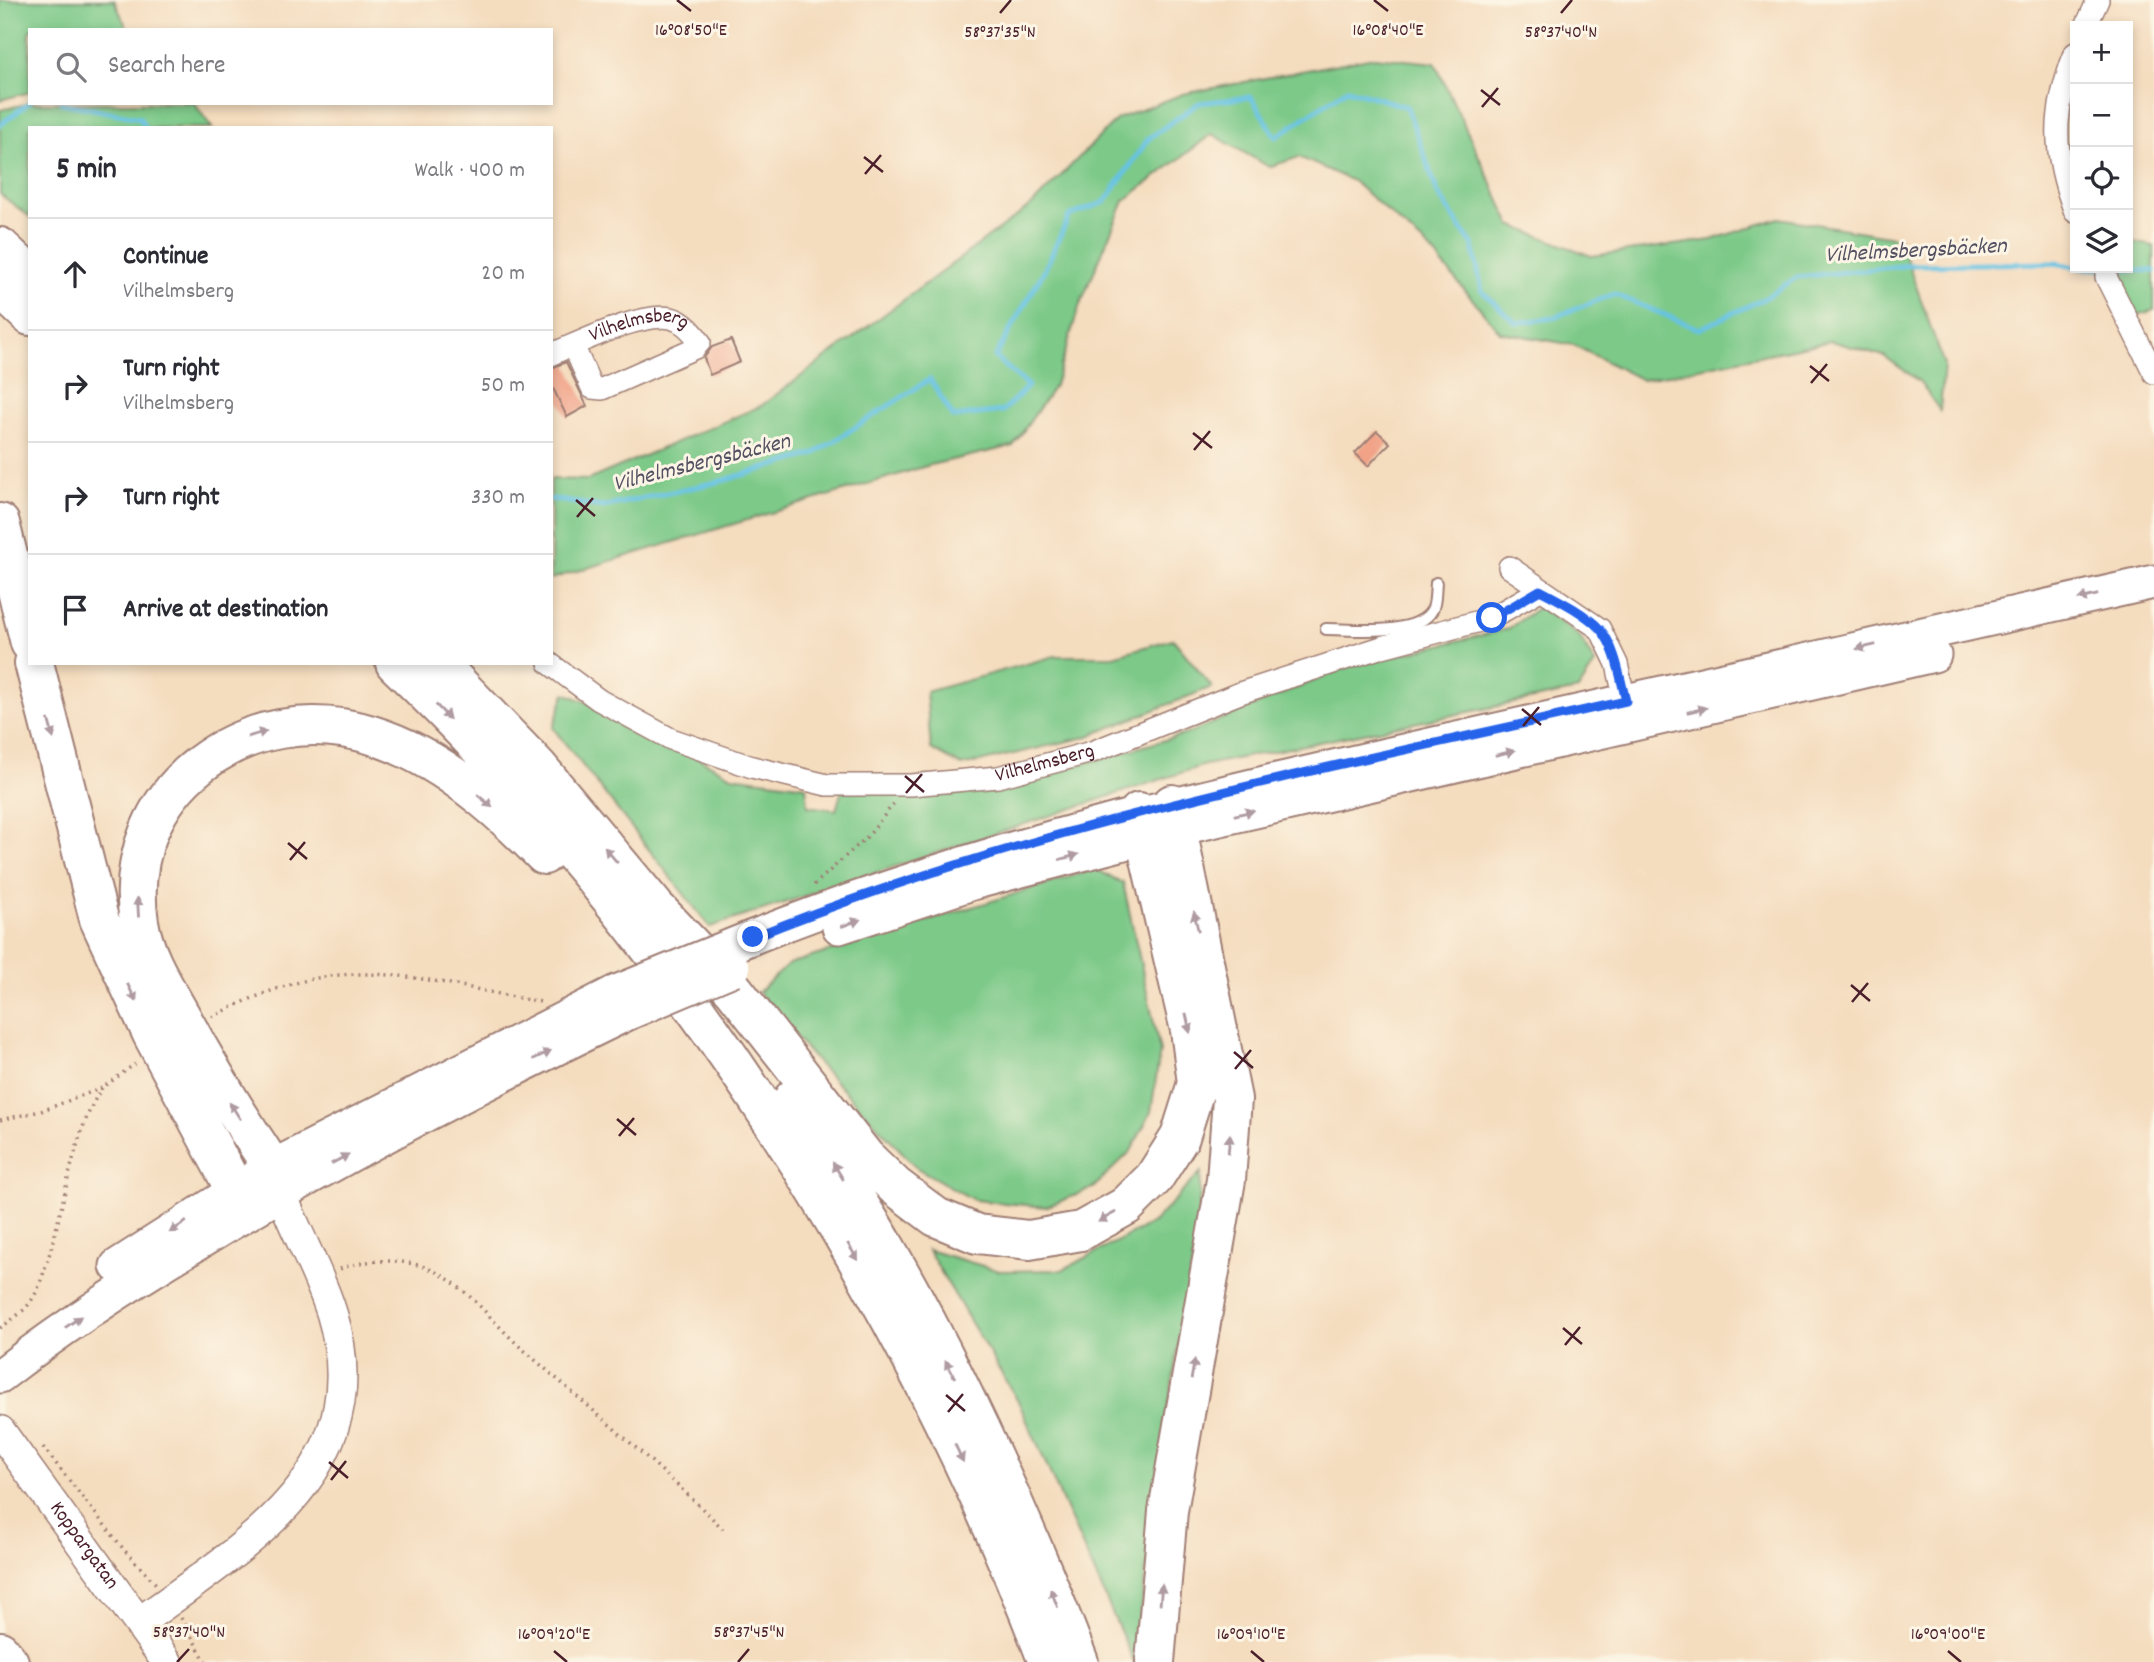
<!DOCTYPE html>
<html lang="en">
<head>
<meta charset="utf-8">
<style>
	:root { --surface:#fff; --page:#f2f2f3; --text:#2b2b33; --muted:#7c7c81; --line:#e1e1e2 }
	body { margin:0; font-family:Dekko,sans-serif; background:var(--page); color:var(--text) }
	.controls { position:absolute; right:21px; top:21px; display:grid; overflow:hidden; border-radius:0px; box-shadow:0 4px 10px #0003 }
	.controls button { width:63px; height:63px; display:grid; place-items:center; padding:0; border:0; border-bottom:2px solid var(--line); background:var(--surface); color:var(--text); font:35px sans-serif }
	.stop { position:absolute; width:21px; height:21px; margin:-16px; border:5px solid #2563eb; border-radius:50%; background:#fff }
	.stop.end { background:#2563eb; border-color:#fff; box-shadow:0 2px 7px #0008 }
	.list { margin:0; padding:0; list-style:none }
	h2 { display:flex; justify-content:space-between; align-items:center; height:91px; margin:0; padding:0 28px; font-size:30px }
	h2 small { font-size:23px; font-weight:400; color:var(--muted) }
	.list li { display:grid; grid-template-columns:46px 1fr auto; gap:21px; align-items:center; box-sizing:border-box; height:112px; padding:0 28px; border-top:2px solid var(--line) }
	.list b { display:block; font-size:26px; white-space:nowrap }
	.list p { margin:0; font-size:23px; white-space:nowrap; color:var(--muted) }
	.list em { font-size:23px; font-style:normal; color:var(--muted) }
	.icon { flex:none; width:38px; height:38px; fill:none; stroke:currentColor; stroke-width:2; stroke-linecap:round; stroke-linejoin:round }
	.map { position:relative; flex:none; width:2154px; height:1662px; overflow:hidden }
	.search { position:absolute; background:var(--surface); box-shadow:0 4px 10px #0003; left:28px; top:28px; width:525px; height:77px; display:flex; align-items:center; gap:18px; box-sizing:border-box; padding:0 24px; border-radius:0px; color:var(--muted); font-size:26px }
	.panel { position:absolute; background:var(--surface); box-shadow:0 4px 10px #0003; left:28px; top:126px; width:525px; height:539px; border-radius:0px }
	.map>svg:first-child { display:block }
</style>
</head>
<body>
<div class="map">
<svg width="2154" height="1662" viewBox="0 0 2154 1662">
	<rect width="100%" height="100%" fill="#fcf5e5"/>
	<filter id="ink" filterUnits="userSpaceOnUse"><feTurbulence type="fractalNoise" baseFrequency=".0143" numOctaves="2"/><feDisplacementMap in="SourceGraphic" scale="14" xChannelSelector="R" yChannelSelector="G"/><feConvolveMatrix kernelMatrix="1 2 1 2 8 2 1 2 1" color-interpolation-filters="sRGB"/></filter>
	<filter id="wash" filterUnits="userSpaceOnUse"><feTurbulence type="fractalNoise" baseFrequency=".00686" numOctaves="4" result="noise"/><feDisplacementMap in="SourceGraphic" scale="28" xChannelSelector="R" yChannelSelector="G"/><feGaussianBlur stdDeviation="1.57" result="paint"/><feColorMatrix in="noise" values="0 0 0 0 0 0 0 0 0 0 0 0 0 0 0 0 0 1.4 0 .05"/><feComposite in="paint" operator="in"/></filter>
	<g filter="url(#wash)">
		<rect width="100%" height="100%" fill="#f4dcbe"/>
		<path fill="#7cc988" stroke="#63745a" stroke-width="2" d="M0,0h114l13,28 -97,2v62l-30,8z
			M1374,57l61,6 76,162 80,31 120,-16 68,-22 120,20 45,127 -4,46 -20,-29 -36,-26 -53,-15 -189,39 -68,-35 -74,-13 -70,-83 -77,-68 -54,-24 -30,10 -57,-33 -88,67 -45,106 -24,78 -42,61 -83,19 -379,114v-100l37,1 173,-74 272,-202 84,-85 66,-25z
			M30,103h164l18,25h-182v89l-30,-23v-84z
			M2128,241l26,5v64l-20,6 -22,-48h16z
			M1539,607l40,29 16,28 -17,26 -373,75 -495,162 -157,-199 12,-35 54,23 113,60 74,10 2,20 28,4 6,-20 110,5 98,-22 136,-39 161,-67 161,-38z
			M1173,639l39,48 -126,50 -124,29 -31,-17 -5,-57 129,-36h58z
			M1095,869l28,14 37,168 -9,61 -20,39 -38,37 -47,19 -72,-7 -57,-32 -102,-108 -57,-68 31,-28z
			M1201,1172l-3,53 -34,209 -30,228 -115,-259 -91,-153 72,21 62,-1 91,-47z"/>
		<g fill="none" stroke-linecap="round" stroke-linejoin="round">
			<path stroke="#65c2e3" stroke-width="5" d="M61,103l79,15 5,10
				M0,125l30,-23
				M2080,268l74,3
				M551,499l52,8 115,-25 96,-28 116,-75 23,38 50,-6 25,-25 -33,-29 50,-88 24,-53 36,-14 44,-64 50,-35 52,-6 25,40 71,-48 60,18 31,87 35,52 9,45 34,32 36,-5 62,-24 85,35 66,-31 32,-21 115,-12 144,-2 19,4"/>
		</g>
		<g id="blocks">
			<path fill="#f1a287" d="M731,340l9,22 -30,13 -6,-17 8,-11z
				M566,362l21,44 -20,11 -16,-33v-16z
				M1377,431l13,12 -22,23 -13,-13z"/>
		</g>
	</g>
	<g filter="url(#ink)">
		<use href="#blocks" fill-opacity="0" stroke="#9f7e74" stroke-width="2"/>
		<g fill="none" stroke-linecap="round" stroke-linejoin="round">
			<defs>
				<path id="lane" d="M1326,629c27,0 91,8 106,-19 4,-6 3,-19 4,-27"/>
				<g id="street">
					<path d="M2086,26l12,-26"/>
					<path d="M2075,53c-23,59 -23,99 0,159"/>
					<path d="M2106,277l48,96"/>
					<path id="s1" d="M551,355l1,-1c29,-12 89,-42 119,-36 13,3 22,14 29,24l-5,6 -93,41 -10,-1 -19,-43"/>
					<path d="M1509,567l91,62 17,35 10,47"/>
					<path id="s2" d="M549,663l50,37 72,39 81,28 75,18h84l87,-8 94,-25 148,-59 142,-46 109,-29 49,-28"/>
				</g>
				<g id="secondary">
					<path id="s3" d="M0,1431l167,231"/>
					<path d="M140,1622c105,-77 239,-153 192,-308 -15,-49 -44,-93 -58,-143"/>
				</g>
				<path id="primary" d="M839,927l133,-44 205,-54 757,-174
					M753,937c229,-91 460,-143 699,-197 234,-53 468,-104 702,-158
					M117,1266l155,-99 342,-174
					M0,1376c63,-49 129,-92 198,-133 139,-85 284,-159 430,-230"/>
				<path id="highway" d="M0,247l30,28
					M0,288l30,28
					M0,523l30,120
					M34,663l65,256 53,115 83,156
					M395,663c285,272 513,632 653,999
					M438,663l100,104 117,140 79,83 131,167 30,29 41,31 41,17 52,6 52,-9 45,-25 28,-28 26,-41 17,-54 -7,-53 -51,-218
					M793,1099c31,50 63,99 93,149 76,132 138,272 193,414
					M272,1167c-32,-48 -62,-97 -90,-149 -17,-31 -37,-60 -43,-96 -21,-134 109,-226 233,-187 67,21 124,71 172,120
					M0,1651l9,11
					M1155,1662l13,-151 58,-331 6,-81 -60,-295"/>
			</defs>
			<use href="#lane" stroke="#9f7e74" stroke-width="14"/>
			<use href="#street" stroke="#9f7e74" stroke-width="24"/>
			<use href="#secondary" stroke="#9f7e74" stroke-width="33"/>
			<use href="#primary" stroke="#9f7e74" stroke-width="37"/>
			<use href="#highway" stroke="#9f7e74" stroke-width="42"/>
			<path stroke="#9f7e74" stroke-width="3.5" stroke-dasharray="2 5" stroke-linecap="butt" d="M814,885l55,-50 25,-32
				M212,1017c40,-20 82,-38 127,-42 68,-6 136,16 202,27
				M0,1120l41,-9 61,-23 33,-24
				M340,1269c26,-11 68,-11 94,2 33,16 56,48 83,73 69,61 141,120 206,185
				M0,1328c10,-7 21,-14 29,-24 10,-13 14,-30 19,-45 16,-51 25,-128 54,-171
				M43,1447l82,104 31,33
				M181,1618l25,44"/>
			<use href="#lane" stroke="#fff" stroke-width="10"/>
			<use href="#street" stroke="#fff" stroke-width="21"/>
			<use href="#secondary" stroke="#fff" stroke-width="30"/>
			<use href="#primary" stroke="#fff" stroke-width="33"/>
			<use href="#highway" stroke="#fff" stroke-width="38"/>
			<defs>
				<path id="primary-bridge" d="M614,993l139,-56
					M628,1013l105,-44"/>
			</defs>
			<use href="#primary-bridge" stroke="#9f7e74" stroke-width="37" stroke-linecap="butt"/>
			<use href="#primary-bridge" stroke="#fff" stroke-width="33"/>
		</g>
		<defs><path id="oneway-solid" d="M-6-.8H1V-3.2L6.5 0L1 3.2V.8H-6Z" transform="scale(1.75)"/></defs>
		<g fill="#ae9aa0">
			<use href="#oneway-solid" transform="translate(2088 597) rotate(167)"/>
			<use href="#oneway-solid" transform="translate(1866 647) rotate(167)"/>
			<use href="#oneway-solid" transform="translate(1697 710) rotate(-13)"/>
			<use href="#oneway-solid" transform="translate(443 712) rotate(46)"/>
			<use href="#oneway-solid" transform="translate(51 729) rotate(75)"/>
			<use href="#oneway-solid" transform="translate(257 734) rotate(-17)"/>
			<use href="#oneway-solid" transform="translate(1505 753) rotate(-13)"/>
			<use href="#oneway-solid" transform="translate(485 801) rotate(39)"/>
			<use href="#oneway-solid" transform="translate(1244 813) rotate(-13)"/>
			<use href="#oneway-solid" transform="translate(611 855) rotate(-130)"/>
			<use href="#oneway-solid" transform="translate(1069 857) rotate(-15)"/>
			<use href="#oneway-solid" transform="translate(138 907) rotate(-93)"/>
			<use href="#oneway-solid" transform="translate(1196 921) rotate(-103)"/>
			<use href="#oneway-solid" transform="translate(851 923) rotate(-20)"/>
			<use href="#oneway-solid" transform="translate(132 993) rotate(64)"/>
			<use href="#oneway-solid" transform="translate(1188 1023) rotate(78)"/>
			<use href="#oneway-solid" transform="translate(542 1055) rotate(-26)"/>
			<use href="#oneway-solid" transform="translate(235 1111) rotate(-123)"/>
			<use href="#oneway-solid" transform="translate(1229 1144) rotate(-85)"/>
			<use href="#oneway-solid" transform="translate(340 1159) rotate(-29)"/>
			<use href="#oneway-solid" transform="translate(838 1171) rotate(-122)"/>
			<use href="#oneway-solid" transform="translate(1107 1217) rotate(151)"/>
			<use href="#oneway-solid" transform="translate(178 1227) rotate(147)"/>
			<use href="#oneway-solid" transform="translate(853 1252) rotate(58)"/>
			<use href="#oneway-solid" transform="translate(73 1322) rotate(-35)"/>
			<use href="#oneway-solid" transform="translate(950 1369) rotate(-118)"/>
			<use href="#oneway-solid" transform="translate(1193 1369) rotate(-80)"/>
			<use href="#oneway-solid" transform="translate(959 1453) rotate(65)"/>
			<use href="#oneway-solid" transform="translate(1161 1594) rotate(-85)"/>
			<use href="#oneway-solid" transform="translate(1054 1598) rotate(-111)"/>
		</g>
	</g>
	<g fill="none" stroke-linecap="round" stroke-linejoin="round" filter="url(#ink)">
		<path stroke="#2563eb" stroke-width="9" d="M753,937c281,-113 579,-170 873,-236 -6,-23 -10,-54 -26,-72 -15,-16 -41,-29 -60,-39l-48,28"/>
	</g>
	<path fill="none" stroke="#4a1f2b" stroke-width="2.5" d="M677,0l14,11M1374,0l14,11M1000,13l11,-13M1561,13l11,-13M1481,90l19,15M1482,107l16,-19M864,157l19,15M865,174l16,-19M1810,366l19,15M1811,383l16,-19M1193,433l19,15M1194,450l16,-19M576,500l19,16M577,517l16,-19M1522,709l19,16M1523,726l16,-19M905,776l19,16M906,793l16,-19M288,843l19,16M290,860l15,-18M1851,985l19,16M1852,1002l16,-19M1234,1052l19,16M1235,1069l16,-19M617,1119l19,16M619,1136l15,-18M1563,1328l19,16M1565,1345l15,-18M946,1395l19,16M948,1412l15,-18M329,1462l19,16M331,1480l15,-19M554,1651l13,11M1251,1651l13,11M1948,1651l13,11M177,1662l12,-13M738,1662l11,-13"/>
	<g text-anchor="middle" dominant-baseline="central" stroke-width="6" stroke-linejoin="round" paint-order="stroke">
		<g font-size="21" fill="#4a1f2b" stroke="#fcf5e5">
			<text stroke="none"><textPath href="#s1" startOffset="94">Vilhelmsberg</textPath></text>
			<text stroke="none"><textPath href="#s2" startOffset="527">Vilhelmsberg</textPath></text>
			<text stroke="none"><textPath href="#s3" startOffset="142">Koppargatan</textPath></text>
		</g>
		<g font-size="23" font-style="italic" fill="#525062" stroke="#fcf5e5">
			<text transform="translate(1916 252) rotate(-3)">Vilhelmsbergsbäcken</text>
			<text transform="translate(702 464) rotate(-14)">Vilhelmsbergsbäcken</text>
		</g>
	</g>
	<g font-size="18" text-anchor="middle" fill="#4a1f2b" stroke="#fcf5e5" stroke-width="6" stroke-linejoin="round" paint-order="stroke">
		<text x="691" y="35">16°08'50"E</text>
		<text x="1388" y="35">16°08'40"E</text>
		<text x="1000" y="37">58°37'35"N</text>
		<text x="1561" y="37">58°37'40"N</text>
		<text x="189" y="1637">58°37'40"N</text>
		<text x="749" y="1637">58°37'45"N</text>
		<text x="554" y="1639">16°09'20"E</text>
		<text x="1251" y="1639">16°09'10"E</text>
		<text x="1948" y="1639">16°09'00"E</text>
	</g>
</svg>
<div class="controls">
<button>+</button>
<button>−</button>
<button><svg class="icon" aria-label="locate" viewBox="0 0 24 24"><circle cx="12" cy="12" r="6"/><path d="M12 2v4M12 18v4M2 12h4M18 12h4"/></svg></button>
<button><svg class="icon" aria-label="layers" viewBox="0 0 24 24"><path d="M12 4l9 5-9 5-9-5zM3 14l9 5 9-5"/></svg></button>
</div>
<div class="stop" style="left:1492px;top:618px"></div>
<div class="stop end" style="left:753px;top:937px"></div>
<div class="search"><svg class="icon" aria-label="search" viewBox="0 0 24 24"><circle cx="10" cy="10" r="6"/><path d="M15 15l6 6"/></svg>Search here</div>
<section class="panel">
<h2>5 min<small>Walk · 400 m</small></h2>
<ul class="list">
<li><svg class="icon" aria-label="ahead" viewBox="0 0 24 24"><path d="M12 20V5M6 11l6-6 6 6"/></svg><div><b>Continue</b><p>Vilhelmsberg</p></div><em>20 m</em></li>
<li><svg class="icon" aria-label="right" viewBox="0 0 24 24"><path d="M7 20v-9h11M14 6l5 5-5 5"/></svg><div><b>Turn right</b><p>Vilhelmsberg</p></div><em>50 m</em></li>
<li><svg class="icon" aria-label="right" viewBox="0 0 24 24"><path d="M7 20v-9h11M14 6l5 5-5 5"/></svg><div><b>Turn right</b></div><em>330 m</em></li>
<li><svg class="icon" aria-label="arrive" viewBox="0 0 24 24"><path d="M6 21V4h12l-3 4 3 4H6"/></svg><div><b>Arrive at destination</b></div></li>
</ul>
</section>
</div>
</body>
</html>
